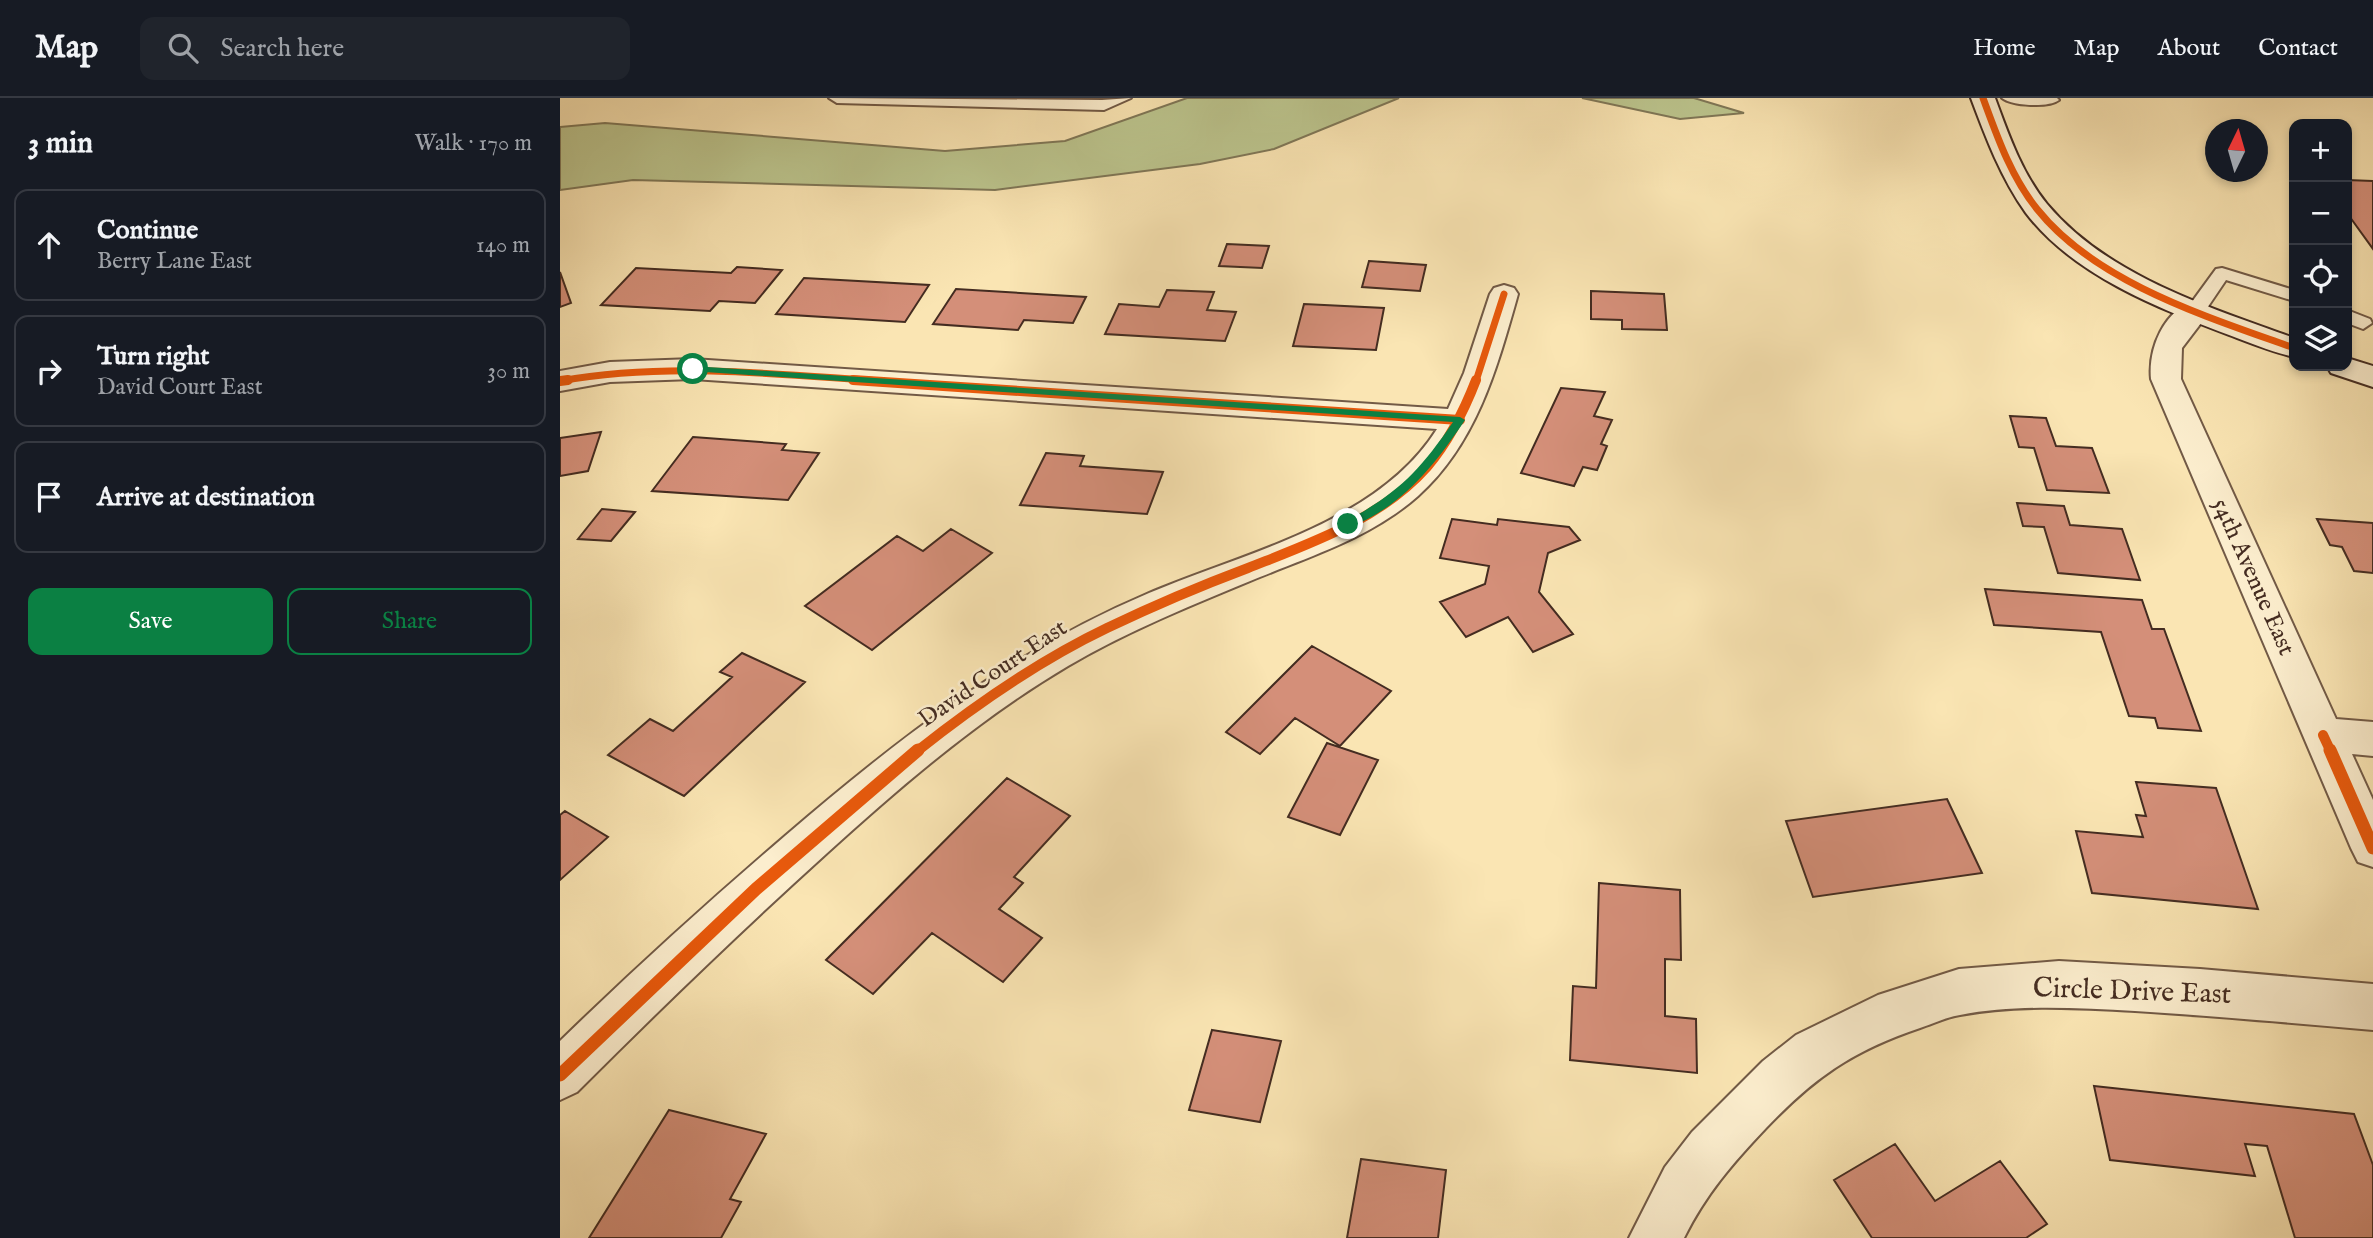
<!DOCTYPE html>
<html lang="en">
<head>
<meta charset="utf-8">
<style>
	:root { --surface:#171b24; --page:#20242c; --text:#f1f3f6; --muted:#9ea1a6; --line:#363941; --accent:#0b8043 }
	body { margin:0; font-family:"IM FELL English",serif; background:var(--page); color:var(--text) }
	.controls { position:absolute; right:21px; top:21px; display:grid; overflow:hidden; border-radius:14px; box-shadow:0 4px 10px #0003 }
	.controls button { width:63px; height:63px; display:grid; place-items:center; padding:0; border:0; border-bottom:2px solid var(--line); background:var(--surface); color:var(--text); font:35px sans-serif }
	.compass { position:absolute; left:1645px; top:21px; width:63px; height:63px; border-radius:50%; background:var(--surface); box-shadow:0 4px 10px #0003; rotate:5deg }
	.stop { position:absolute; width:21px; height:21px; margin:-16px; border:5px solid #0b8043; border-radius:50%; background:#fff }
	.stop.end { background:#0b8043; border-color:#fff; box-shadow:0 2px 7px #0008 }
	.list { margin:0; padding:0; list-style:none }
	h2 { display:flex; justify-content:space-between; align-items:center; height:91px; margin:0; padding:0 28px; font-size:30px }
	h2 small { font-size:23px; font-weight:400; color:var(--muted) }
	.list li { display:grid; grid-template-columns:46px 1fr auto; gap:21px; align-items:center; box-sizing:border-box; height:112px; margin:0 14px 14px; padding:0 14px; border:2px solid var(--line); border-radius:14px }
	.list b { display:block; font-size:26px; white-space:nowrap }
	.list p { margin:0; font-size:23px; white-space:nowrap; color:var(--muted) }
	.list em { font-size:23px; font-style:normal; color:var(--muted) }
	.actions { display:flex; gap:14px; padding:21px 28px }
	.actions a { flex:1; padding:16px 0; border:2px solid var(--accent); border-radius:14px; text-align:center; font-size:24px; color:var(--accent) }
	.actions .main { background:var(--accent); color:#fff }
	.icon { flex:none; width:38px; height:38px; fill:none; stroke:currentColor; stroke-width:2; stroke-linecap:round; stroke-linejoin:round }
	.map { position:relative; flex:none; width:1813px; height:1140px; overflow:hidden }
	header { display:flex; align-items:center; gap:42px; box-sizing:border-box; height:98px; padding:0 35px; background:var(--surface); border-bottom:2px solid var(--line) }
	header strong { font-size:33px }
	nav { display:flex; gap:38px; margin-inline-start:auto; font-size:24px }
	.search { width:490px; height:63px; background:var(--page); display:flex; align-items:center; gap:18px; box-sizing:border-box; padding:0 24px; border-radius:14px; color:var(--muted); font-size:26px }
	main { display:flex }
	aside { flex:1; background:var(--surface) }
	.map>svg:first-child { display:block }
</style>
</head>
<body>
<header>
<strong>Map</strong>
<div class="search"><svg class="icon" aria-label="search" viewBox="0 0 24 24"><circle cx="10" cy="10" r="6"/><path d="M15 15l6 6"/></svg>Search here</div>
<nav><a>Home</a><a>Map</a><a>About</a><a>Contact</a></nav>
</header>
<main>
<aside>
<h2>3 min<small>Walk · 170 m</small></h2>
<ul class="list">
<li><svg class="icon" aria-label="ahead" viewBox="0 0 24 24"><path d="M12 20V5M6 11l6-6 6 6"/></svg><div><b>Continue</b><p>Berry Lane East</p></div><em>140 m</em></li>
<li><svg class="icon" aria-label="right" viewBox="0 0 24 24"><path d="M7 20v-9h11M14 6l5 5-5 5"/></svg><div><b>Turn right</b><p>David Court East</p></div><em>30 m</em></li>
<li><svg class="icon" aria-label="arrive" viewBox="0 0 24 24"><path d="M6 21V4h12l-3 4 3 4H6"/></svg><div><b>Arrive at destination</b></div></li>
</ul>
<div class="actions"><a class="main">Save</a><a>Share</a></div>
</aside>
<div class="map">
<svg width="1813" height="1140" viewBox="0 0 1813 1140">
	<rect width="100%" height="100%" fill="#fae5b3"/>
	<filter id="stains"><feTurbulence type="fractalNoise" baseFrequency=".00286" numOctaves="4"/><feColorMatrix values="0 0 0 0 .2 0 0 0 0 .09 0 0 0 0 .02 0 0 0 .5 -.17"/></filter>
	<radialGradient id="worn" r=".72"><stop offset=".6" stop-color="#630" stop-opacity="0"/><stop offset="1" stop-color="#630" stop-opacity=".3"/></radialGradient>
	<path fill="#bcc58e" stroke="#807858" stroke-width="2" d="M627,0h212l-125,51 -74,15 -205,26 -362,-10 -73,10v-63l45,-4 340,28 120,-10z
		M1022,0h112l50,15 -64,6z"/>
	<path fill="#d48f79" stroke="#442c21" stroke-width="2" d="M1787,82l26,1v68l-26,-36v-13l3,1 -3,-5z
		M667,146l42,2 -7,22 -43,-2z
		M809,163l57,4 -6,26 -58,-4z
		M177,169l45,3 -27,33 -36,-2 -9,10 -109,-6 35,-37 95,5z
		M0,174l11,31 -11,4z
		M244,180l125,7 -24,37 -129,-8z
		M396,191l130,8 -13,26 -49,-3 -6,10 -85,-6z
		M607,192l47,2 -7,18 29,2 -11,29 -120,-7 14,-30 40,3z
		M1031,193l73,3 3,36 -45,-1v-9l-31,-1z
		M744,206l80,4 -8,42 -83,-4z
		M1001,290l44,4 -11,24 18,4 -11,24 6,2 -10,24 -14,-3 -9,19 -53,-13z
		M1450,318l36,2 10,28 36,2 17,45 -62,-3 -13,-42 -15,-1z
		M41,334l-13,39 -28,5v-38z
		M133,339l93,7 -4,6 37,3 -31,47 -136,-9z
		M486,355l38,3 -4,10 83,6 -16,42 -127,-9z
		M1457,405l47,3 6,19 52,4 18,51 -82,-7 -14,-46 -21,-1z
		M42,411l33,3 -24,29 -33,-2z
		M892,421l45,6 1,-6 71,8 11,13 -32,13 -9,39 34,42 -40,18 -25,-35 -42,20 -26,-35 45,-18 4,-18 -49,-8z
		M1757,421l56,4v50l-19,-2 -12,-24 -12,-2z
		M391,431l41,24 -120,97 -67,-44 92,-70 26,15z
		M1425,491l157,11 10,29h12l37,102 -43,-3 -3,-10 -26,-2 -28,-84 -107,-7z
		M752,548l79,45 -51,55 -45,-28 -35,36 -34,-22z
		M182,555l63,29 -121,114 -76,-41 42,-36 23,12 59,-54 -12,-5z
		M767,645l51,17 -38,75 -52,-18z
		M447,680l63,38 -56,61 9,6 -24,26 43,29 -39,44 -71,-49 -59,61 -47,-34z
		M1576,684l80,6 42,121 -166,-16 -16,-62 67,6 -7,-22 10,1z
		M1387,701l35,74 -169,24 -27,-76z
		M5,713l43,26 -48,43v-65z
		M1039,785l81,7 1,70 -16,-1v57l31,3 1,54 -127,-13 3,-74 23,2z
		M652,932l69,11 -21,81 -71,-12z
		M1534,988l260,28 19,51v73h-78l-28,-92 -22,-2 10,32 -145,-16z
		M109,1012l97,24 -36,65 11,3 -20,36h-132z
		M1335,1046l40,57 65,-40 47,63 -21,14h-154l-38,-58z
		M801,1061l85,11 -8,68h-91z"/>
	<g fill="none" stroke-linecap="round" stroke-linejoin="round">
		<defs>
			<path id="service" d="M269,0l273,2 29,-2 -27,12 -267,-7z
				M1442,0h55l2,2c-10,8 -47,6 -57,-2z
				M1662,170l72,22v11l-68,-21 -23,34h-14l-2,-4 2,-4 27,-37z
				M1787,212l23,9 2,4 -9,6 -16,-6z"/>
			<path id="minor" d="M944,187l10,3 4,6c-21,74 -41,149 -100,202 -45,40 -104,59 -158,81 -65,27 -131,53 -192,89 -88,52 -166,119 -242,188 -85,77 -168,157 -249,238l-17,8v-59c73,-71 148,-139 225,-205 114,-98 225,-184 364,-243 97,-41 229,-70 288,-164l-744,-50 -83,3 -50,9v-20l50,-9 83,-3 755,50 16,-36 26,-79 4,-6z
				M1636,203l10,3 5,6 -29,38 -1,31 155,340 37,3v34l-21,-2 21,46v67l-15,-5 -7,-14 -200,-469c-3,-30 13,-70 45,-78z
				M1499,863l141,8 173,15v46c-79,-7 -159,-14 -238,-19 -58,-3 -118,-7 -175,4 -14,2 -27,9 -40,13 -68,23 -105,49 -154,100 -34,36 -60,66 -82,110h-55l36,-71 27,-35 71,-71 33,-26 82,-40 81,-26z"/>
			<path id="secondary" d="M1411,0h24c13,35 27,76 52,106 60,72 162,103 247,134v19c-22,-5 -44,-14 -65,-22 -71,-27 -156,-60 -203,-122 -25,-35 -40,-75 -55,-115z
				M1787,260l26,8v21l-42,-14 -4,-7h20z"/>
		</defs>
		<use href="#service" stroke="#725a46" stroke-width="4"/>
		<use href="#minor" stroke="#725a46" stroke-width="4"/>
		<use href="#secondary" stroke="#442c21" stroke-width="4"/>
		<use href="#service" fill="#fceece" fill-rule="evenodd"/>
		<use href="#minor" fill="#fceece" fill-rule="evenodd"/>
		<use href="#secondary" fill="#fceece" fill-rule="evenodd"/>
		<defs>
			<path id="cycleway-far2" d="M1423,0c14,38 28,79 54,111 59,74 171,108 257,139
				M0,283c106,-19 212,-7 319,0
				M916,283l28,-87"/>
			<path id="cycleway-far1" d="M293,282l607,40
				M0,283l8,-1
				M1763,637l8,17
				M356,654c59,-47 122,-91 191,-124 46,-22 93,-42 141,-60 63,-25 133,-49 179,-101 22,-26 37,-56 49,-87"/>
			<path id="cycleway" d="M1770,652l43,98
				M0,977l196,-186 162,-139"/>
		</defs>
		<use href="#cycleway-far2" stroke="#fceece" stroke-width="10"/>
		<use href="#cycleway-far1" stroke="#fceece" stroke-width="14"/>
		<use href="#cycleway" stroke="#fceece" stroke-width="18"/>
		<use href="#cycleway-far2" stroke="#e8590c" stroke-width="7"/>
		<use href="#cycleway-far1" stroke="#e8590c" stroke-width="10"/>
		<use href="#cycleway" stroke="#e8590c" stroke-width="13"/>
	</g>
	<path fill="#0b8043" d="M133,268l767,51 5,3c-30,45 -64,88 -117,108l-3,-1v-5c54,-30 73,-49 108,-100l-763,-51v-4z"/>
	<g text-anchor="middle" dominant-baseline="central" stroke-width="5" stroke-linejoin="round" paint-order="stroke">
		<g font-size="24" fill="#442c21" stroke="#fceece">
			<text transform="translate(1693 479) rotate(66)">54th Avenue East</text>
			<text transform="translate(433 576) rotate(-34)">David Court East</text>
		</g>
		<g font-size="28" fill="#442c21" stroke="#fceece">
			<text transform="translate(1572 894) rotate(2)">Circle Drive East</text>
		</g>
	</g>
	<rect width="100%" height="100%" filter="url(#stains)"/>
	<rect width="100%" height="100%" fill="url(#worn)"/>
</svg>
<div class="controls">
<button>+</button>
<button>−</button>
<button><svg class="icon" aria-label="locate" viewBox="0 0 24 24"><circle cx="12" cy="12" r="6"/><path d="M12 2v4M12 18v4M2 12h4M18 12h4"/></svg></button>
<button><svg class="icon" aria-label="layers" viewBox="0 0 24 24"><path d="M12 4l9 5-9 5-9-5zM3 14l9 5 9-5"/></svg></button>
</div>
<svg class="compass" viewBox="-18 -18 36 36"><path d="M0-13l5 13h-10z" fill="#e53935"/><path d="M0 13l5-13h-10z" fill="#9ea1a6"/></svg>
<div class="stop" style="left:133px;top:271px"></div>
<div class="stop end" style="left:788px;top:426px"></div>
</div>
</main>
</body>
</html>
